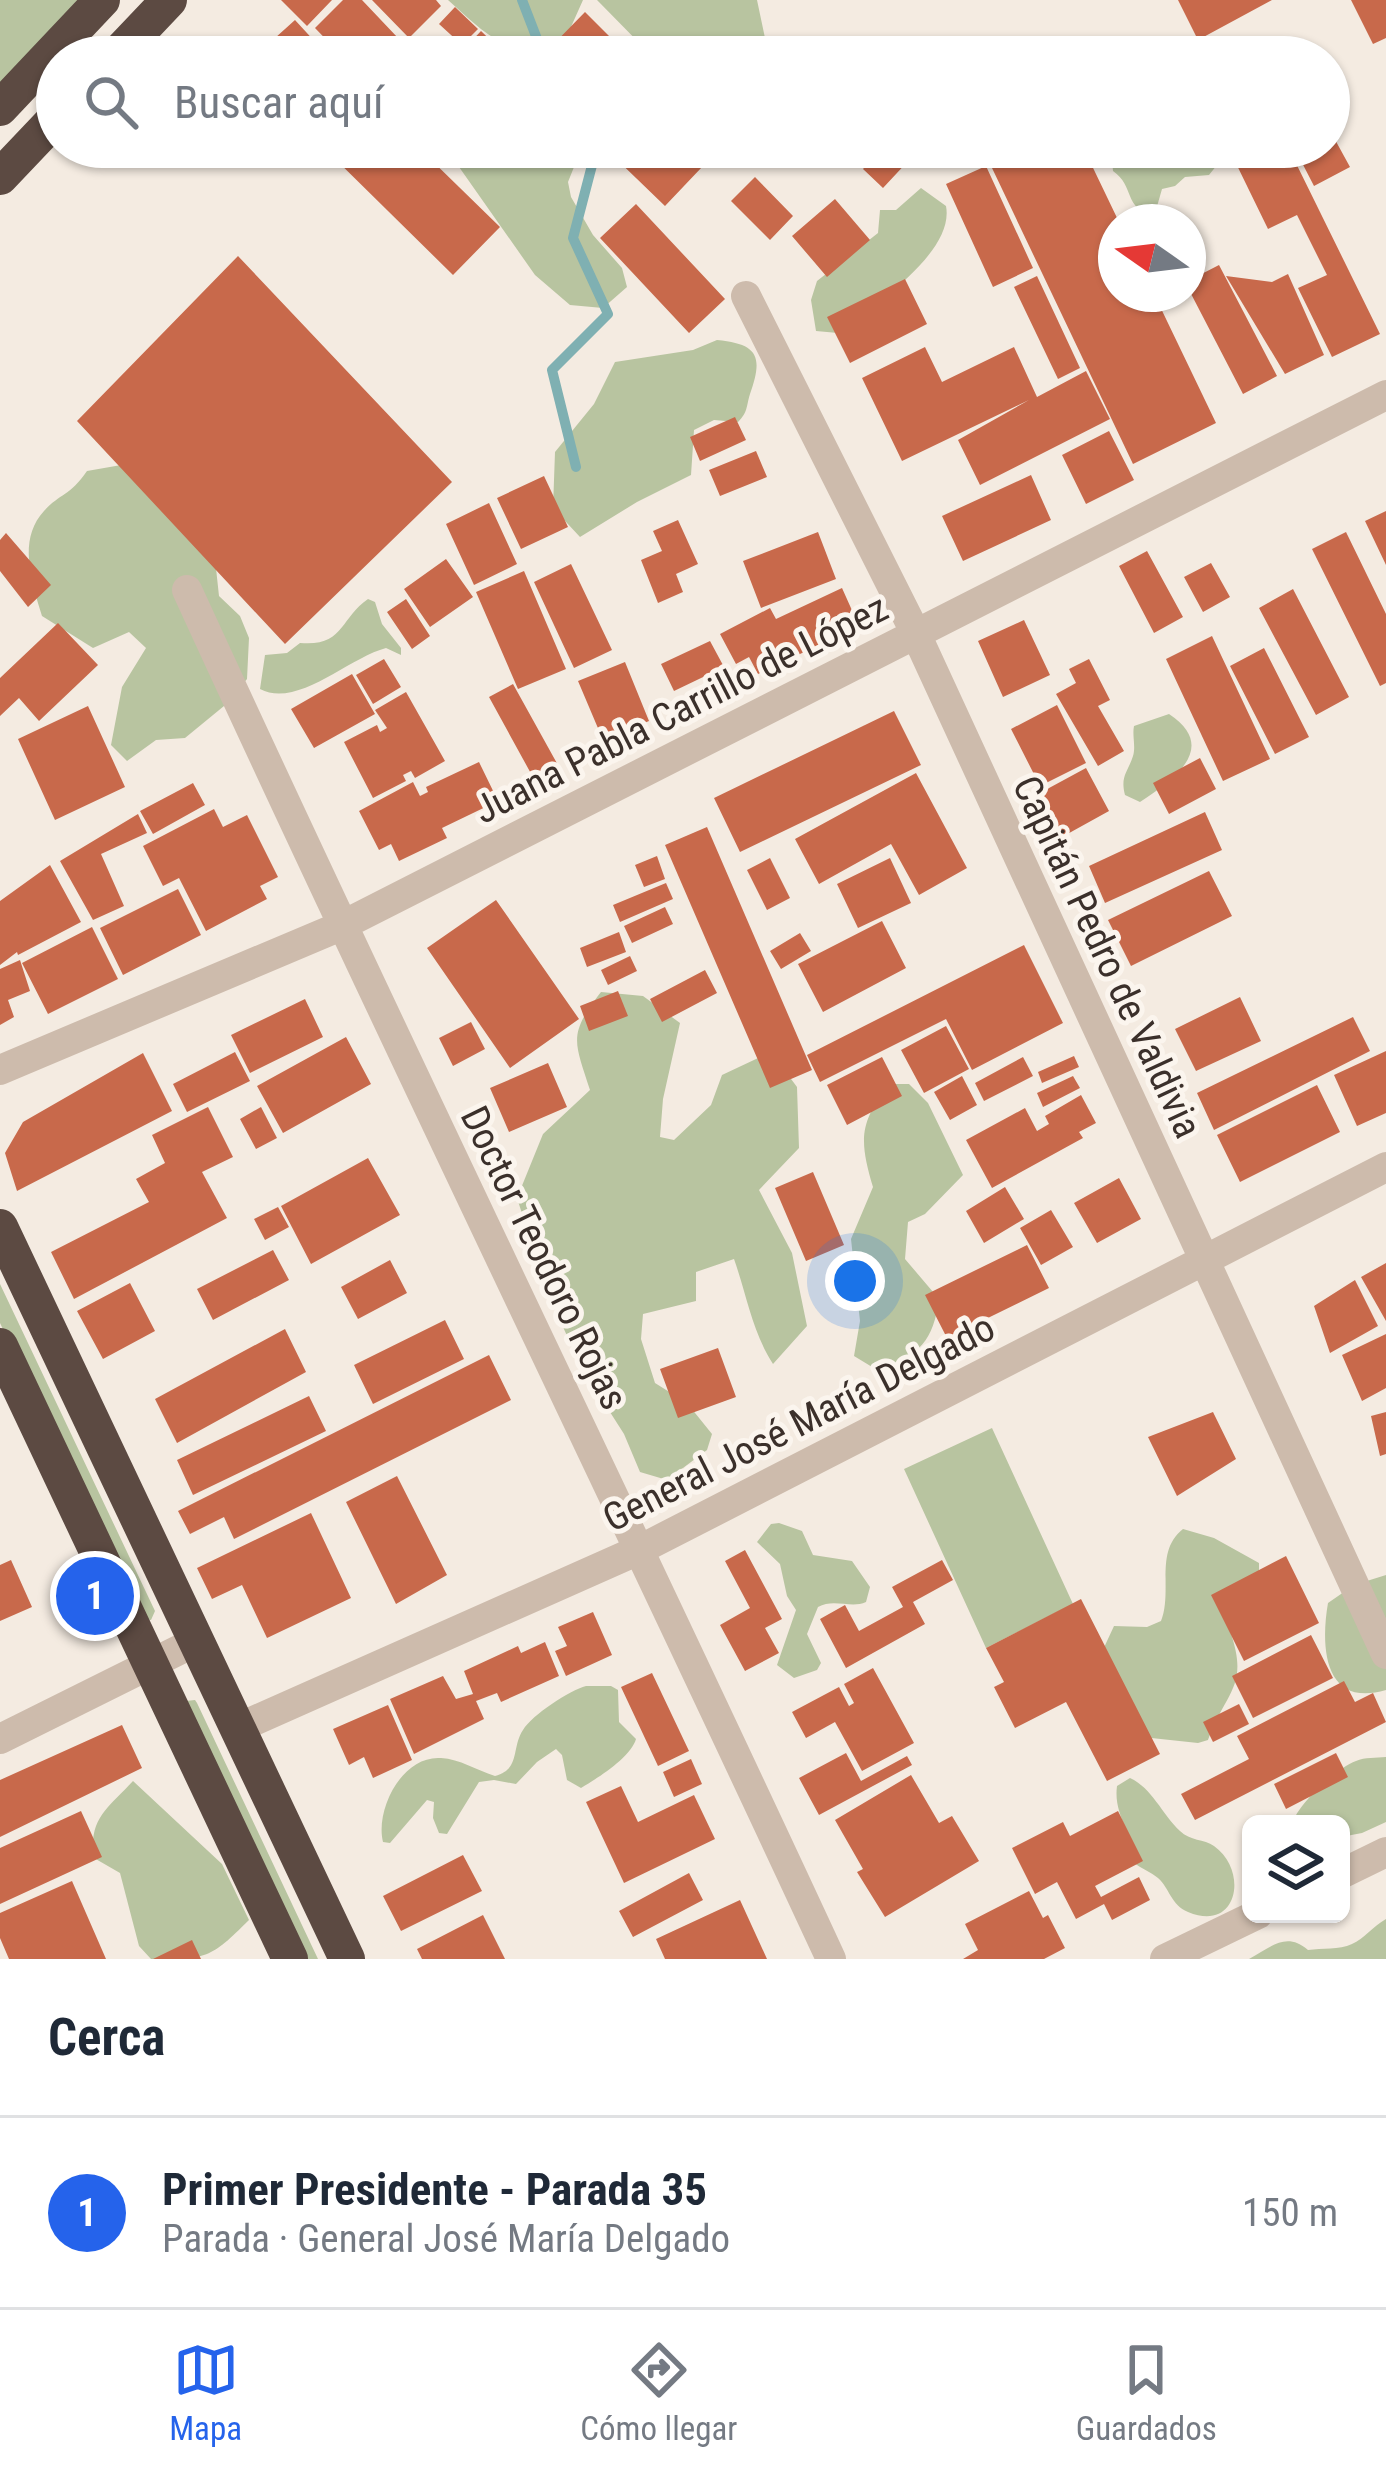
<!DOCTYPE html>
<html lang="es">
<head>
<meta charset="utf-8">
<style>
	:root { --surface:#fff; --page:#f6f6f7; --text:#1f2937; --muted:#747a83; --line:#e0e1e3; --accent:#2563eb }
	body { margin:0; font-family:"Roboto Condensed",sans-serif; background:var(--page); color:var(--text) }
	.controls { position:absolute; right:36px; bottom:36px; display:grid; overflow:hidden; border-radius:18px; box-shadow:0 3px 9px #0004 }
	.controls button { width:108px; height:108px; display:grid; place-items:center; padding:0; border:0; border-bottom:3px solid var(--line); background:var(--surface); color:var(--text); font:60px sans-serif }
	.compass { position:absolute; left:1098px; top:204px; width:108px; height:108px; border-radius:50%; background:var(--surface); box-shadow:0 3px 9px #0004; rotate:284deg }
	.you { position:absolute; left:855px; top:1281px; width:42px; height:42px; margin:-30px; border:9px solid #fff; border-radius:50%; background:#1a73e8; box-shadow:0 0 0 18px #1a73e833 }
	.badge { display:grid; place-items:center; width:78px; height:78px; border-radius:50%; background:var(--accent); color:#fff; font-size:39px; font-weight:700 }
	.pin { position:absolute; translate:-50% -50%; border:6px solid #fff; box-shadow:0 3px 12px #0006 }
	.list { margin:0; padding:0; list-style:none }
	h2 { display:flex; justify-content:space-between; align-items:center; height:156px; margin:0; padding:0 48px; font-size:51px }
	h2 small { font-size:39px; font-weight:400; color:var(--muted) }
	.list li { display:grid; grid-template-columns:78px 1fr auto; gap:36px; align-items:center; box-sizing:border-box; height:192px; padding:0 48px; border-top:3px solid var(--line) }
	.list b { display:block; font-size:45px; white-space:nowrap }
	.list p { margin:0; font-size:39px; white-space:nowrap; color:var(--muted) }
	.list em { font-size:39px; font-style:normal; color:var(--muted) }
	.icon { flex:none; width:66px; height:66px; fill:none; stroke:currentColor; stroke-width:2; stroke-linecap:round; stroke-linejoin:round }
	.map { position:relative; flex:none; width:1386px; height:1959px; overflow:hidden }
	.search { position:absolute; background:var(--surface); box-shadow:0 3px 9px #0004; left:36px; right:36px; top:36px; height:132px; display:flex; align-items:center; gap:30px; box-sizing:border-box; padding:0 42px; border-radius:66px; color:var(--muted); font-size:45px }
	.sheet { height:348px; background:var(--surface) }
	nav { display:flex; justify-content:space-around; align-items:center; box-sizing:border-box; height:168px; border-top:3px solid var(--line); background:var(--surface); font-size:33px; color:var(--muted) }
	nav a { display:grid; justify-items:center; gap:6px }
	nav .on { color:var(--accent) }
	.map>svg:first-child { display:block }
</style>
</head>
<body>
<div class="map">
<svg width="1386" height="1959" viewBox="0 0 1386 1959">
	<rect width="100%" height="100%" fill="#f4ebe1"/>
	<path fill="#b8c4a0" d="M0,0h89l-89,97z
		M448,0h135l-25,56c-59,-8 -67,-17 -110,-56z
		M597,0h160l12,57h-116z
		M445,147h137l-14,35 3,15 22,38 29,33 5,19 -24,21 -33,-3 -35,-30z
		M1111,147h108l2,13 -12,15 -24,2 -10,9 -13,3 -8,28c-31,-9 -19,-31 -41,-46z
		M921,188l25,18c9,47 -74,100 -108,127l-22,-2 -5,-31 6,-19 61,-48 2,-23h16z
		M717,340c42,4 46,17 33,54 -4,13 -2,18 -12,28l-24,-2 -20,10 -3,45 -54,27 -57,35 -27,-29 2,-56 39,-48 21,-42 78,-12z
		M127,464l88,95 4,37 21,20 9,22 -2,41 -23,27 -39,32 -29,2 -29,21 -16,-16 11,-58 24,-39 -17,-16 -36,16 -51,-32c-10,-33 -25,-76 2,-105 15,-17 26,-15 43,-40z
		M368,599l7,3 7,22 19,24v7l-15,-7c-38,10 -89,61 -126,41l5,-34 22,-2 13,-10c44,4 40,-25 68,-44z
		M1169,714c51,34 4,66 -29,88l-15,-7c-5,-19 3,-23 8,-39 3,-10 -1,-20 1,-30z
		M601,992l42,4 37,27 -17,76 -3,38 14,3 37,-35 11,-30 49,-23 26,35 2,61 -40,42 33,63 15,73 -34,38c-21,-33 -26,-68 -39,-105l-38,13v29l-53,13 -2,25 14,44 32,20 25,31 -5,16 -40,30 -27,-8 -16,-38 -44,-69 -33,-74 -30,-93 26,-64 47,-44c-16,-50 -22,-55 11,-98z
		M890,1084h19l19,19 35,72 -38,39 -17,8 -3,37 34,40c-6,43 -19,53 -57,74l-28,-17 6,-35 -9,-82 22,-52c-14,-47 -14,-65 17,-103z
		M0,1284l155,327 -4,9 -12,-2 -139,-295z
		M992,1428l81,176 -87,44 -82,-179z
		M779,1523l23,8 11,24 39,6 18,26 -4,15c-15,7 -32,-4 -48,5l-11,27 14,29 -4,7 -23,8 -17,-13 19,-55 -9,-14 -7,-32 -23,-22 14,-18z
		M1183,1529l31,9 45,25v16l-29,52c20,56 -5,61 -22,109l-10,3 -56,-6 -41,-83 13,-28 33,1 14,-6c12,-31 -7,-69 22,-92z
		M1386,1575v115c-61,18 -66,-41 -58,-87l26,-18z
		M586,1686h25l7,4 1,32 17,17c-5,18 -38,39 -55,49l-14,-8 -5,-25 -6,-6 -19,13 -21,22 -22,-4 -15,2 -32,52 -8,-1 -6,-15 1,-16 -7,-2 -37,43 -7,-1c-8,-32 19,-87 58,-84 19,1 35,12 54,18 26,-7 16,-28 28,-46 9,-15 47,-40 63,-44z
		M195,1700l2,3 121,256h-18l-114,-258z
		M1386,1757v65l-24,11 -21,4v-13h-49c6,-20 43,-55 64,-63 9,-4 20,-3 30,-4z
		M1130,1778c22,10 32,36 50,53 10,10 24,8 34,15 35,25 24,87 -26,66 -17,-7 -18,-23 -30,-34 -7,-6 -16,-9 -24,-15 0,-30 -21,-47 -17,-77z
		M133,1781l89,83 27,56c-39,39 -42,39 -98,39l-12,-13 -19,-73 -26,-15c-6,-39 14,-50 39,-77z
		M1386,1919v40h-137c22,-12 37,-28 59,-9 14,-2 31,0 44,-6 12,-5 21,-18 34,-25z"/>
	<g fill="none" stroke-linecap="round" stroke-linejoin="round">
		<path stroke="#7fb0b2" stroke-width="10" d="M522,0l22,57
			M576,467l-24,-97 56,-56 -35,-76 23,-88 -3,-3"/>
	</g>
	<path fill="#c8694b" d="M281,0h51l-25,26z
		M343,0h19l54,57h-73l-28,-29z
		M372,0h64l5,6 -32,32z
		M1178,0h94l-74,40z
		M1351,0h35v38l-13,6z
		M455,7l23,22 -16,16 -23,-21z
		M585,12l45,45h-89z
		M295,20l34,37h-36l-18,-19z
		M481,31l27,26h-35l-9,-8z
		M1333,136l17,31 -36,19 -16,-31 15,-8h16v-9z
		M323,147h95l82,80 -47,48z
		M610,147h111l-56,59 -58,-56z
		M883,147h13l14,12 -27,29 -20,-19z
		M982,147h101l36,75 -3,72h38l62,129 -83,41z
		M1228,147h60l92,187 -48,23 -34,-69 29,-13 -30,-60 -29,14z
		M986,166l47,102 -40,19 -47,-103z
		M755,177l38,39 -23,24 -39,-39z
		M835,199l35,41 -43,37 -35,-41z
		M636,204l89,95 -36,34 -89,-95z
		M238,256l214,226 -167,162 -208,-223z
		M1219,265l58,111 -34,18 -55,-106v-7z
		M1288,274l36,81 -39,19 -59,-98 46,6z
		M1037,276l43,92 -22,11 -44,-92z
		M905,279l22,45 -77,39 -23,-46z
		M925,347l17,35 72,-35 23,50 49,-26 24,48 -130,66 -22,-45 71,-40 -127,61 -40,-83z
		M735,417l11,23 -46,21 -10,-24z
		M1109,431l25,49 -48,24 -24,-49z
		M756,451l11,26 -47,19 -11,-26z
		M1031,475l20,45 -88,41 -21,-45z
		M544,476l24,51 -47,22 -24,-51z
		M489,503l28,61 -43,21 -28,-61z
		M1386,511v54l-21,-44z
		M678,520l20,44 -22,10 7,18 -25,11 -17,-43 21,-9 -9,-20z
		M818,532l18,47 -75,29 -18,-47z
		M1346,532l40,82v69l-6,3 -68,-137z
		M6,533l45,52 -23,22 -28,-36v-31z
		M1147,551l36,66 -29,16 -35,-67z
		M446,559l27,38 -43,30 -26,-38z
		M1211,563l19,34 -27,15 -19,-35z
		M571,564l41,86 -38,18 -40,-86z
		M524,571l42,98 -48,20 -42,-97z
		M842,588l17,38 -101,48 -9,-17 -13,7 -16,-30 50,-26 6,11z
		M1293,589l56,108 -33,18 -57,-107z
		M406,599l24,37 -18,13 -25,-37z
		M1024,620l26,55 -47,22 -25,-56z
		M58,623l40,42 -59,56 -20,-23 -19,18v-38z
		M1212,636l58,123 -47,22 -57,-122z
		M710,641l14,26 -50,24 -13,-27z
		M1264,648l45,89 -34,17 -45,-88z
		M384,659l17,28 -28,17 -17,-29z
		M1089,659l21,41 -12,6 26,45 -26,15 -42,-72 20,-11 -7,-14z
		M625,662l24,59 -46,19 -25,-59z
		M352,674l23,40 -61,34 -23,-39z
		M513,684l51,92 -24,14 -51,-93z
		M406,692l39,69 -30,17 -4,-7 -8,4 3,6 -33,17 -29,-56 33,-17 3,7 7,-4 -12,-18z
		M1057,705l29,58 -46,23 -29,-57z
		M88,706l37,81 -70,33 -37,-81z
		M894,711l27,54 -181,87 -26,-54z
		M1200,758l16,31 -47,25 -16,-31z
		M479,762l19,39 -56,27 5,10 -48,23 -8,-17 -12,6 -20,-39 54,-29 7,14 8,-4 -2,-5z
		M1086,768l23,43 -47,26 -24,-43z
		M916,773l51,95 -48,27 -28,-51 -72,40 -24,-45z
		M193,783l12,22 -52,29 -13,-23z
		M214,809l9,18 24,-12 31,62 -18,9 7,13 -61,32 -27,-53 -16,8 -20,-40z
		M1205,812l17,38 -117,53 -16,-37z
		M138,814l9,19 -46,21 23,52 -31,14 -33,-59z
		M707,827l105,243 -42,18 -105,-243z
		M657,856l8,23 -21,8 -9,-22z
		M770,858l20,40 -23,12 -20,-40z
		M890,858l21,45 -53,25 -21,-44z
		M50,865l31,57 -63,33 -1,-3 -17,13v-64z
		M1209,871l23,45 -101,50 -23,-46z
		M666,883l7,16 -53,23 -7,-17z
		M178,889l23,46 -78,40 -23,-47z
		M496,900l83,119 -69,49 -83,-120z
		M665,907l8,17 -41,19 -8,-17z
		M882,921l24,47 -83,44 -25,-48z
		M92,927l26,52 -70,35 -26,-51z
		M619,932l7,20 -39,15 -7,-19z
		M800,933l11,18 -30,18 -11,-18z
		M1024,945l39,78 -91,47 -26,-51 -126,63 -13,-27z
		M630,956l7,15 -29,14 -7,-15z
		M20,960l10,31 -22,9 6,17 -14,8v-56z
		M705,970l12,23 -55,29 -12,-23z
		M618,991l10,25 -39,15 -9,-25z
		M1240,997l21,44 -65,30 -21,-42z
		M305,999l18,38 -73,36 -19,-38z
		M1353,1017l17,34 -156,79 -17,-37z
		M471,1022l14,27 -32,17 -14,-28z
		M946,1026l23,43 -45,24 -23,-43z
		M346,1037l25,47 -88,49 -26,-47z
		M1386,1051v62l-29,13 -23,-51z
		M235,1052l15,29 -63,31 -14,-28z
		M143,1053l29,58 -155,80 -12,-38 18,-31z
		M1074,1056l5,11 -37,16 -4,-11z
		M882,1057l20,39 -55,29 -20,-40z
		M1023,1057l10,19 -49,25 -9,-18z
		M548,1063l19,44 -58,25 -19,-44z
		M962,1076l15,29 -27,15 -16,-28z
		M1073,1076l7,12 -37,19 -6,-14z
		M1317,1085l23,47 -100,50 -23,-47z
		M1081,1095l15,28 -17,9 4,6 -91,50 -26,-48 59,-32 12,23 12,-7 -4,-8z
		M208,1107l25,50 -31,15 25,46 -153,81 -23,-47 98,-50 -13,-23 29,-16 -13,-28z
		M261,1107l16,31 -21,11 -16,-30z
		M368,1158l32,57 -89,49 -30,-58z
		M813,1172l31,73 -38,16 -31,-73z
		M1119,1178l22,41 -44,24 -23,-40z
		M1005,1187l19,32 -40,24 -18,-32z
		M278,1207l11,20 -24,13 -11,-21z
		M1051,1210l22,37 -32,18 -21,-37z
		M1027,1245l22,43 -102,50 -22,-43z
		M273,1250l16,30 -76,40 -16,-31z
		M390,1260l17,33 -49,26 -17,-32z
		M1386,1263v58l-25,-44z
		M1355,1280l23,46 -48,27 -16,-47z
		M130,1283l25,48 -52,28 -26,-48z
		M445,1320l19,39 -91,45 -19,-39z
		M285,1329l21,43 -129,71 -22,-44z
		M1386,1334v54l-24,13 -20,-46z
		M718,1348l18,49 -58,21 -18,-49z
		M489,1355l22,45 -277,139 -10,-22 -34,17 -12,-23z
		M309,1396l17,35 -133,64 -16,-35z
		M1213,1412l23,47 -59,37 -29,-59z
		M1386,1412v42l-6,2 -9,-40z
		M397,1476l50,99 -51,29 -50,-102z
		M311,1513l40,85 -84,40 -25,-53 -30,14 -15,-31z
		M745,1550l37,69 -17,9 14,25 -34,18 -25,-46 30,-17 -25,-47z
		M1286,1556l33,67 -75,38 -33,-66z
		M11,1560l21,47 -32,14v-56z
		M942,1560l11,20 -40,22 12,22 -79,44 -26,-49 25,-14 14,26 44,-24 -11,-20z
		M1081,1599l79,155 -53,27 -41,-79 -51,26 -21,-41 10,-5 -18,-34z
		M593,1612l19,43 -46,21 -11,-25 12,-5 -9,-19z
		M1311,1635l22,43 -80,40 -21,-42z
		M545,1642l14,34 -58,26 -4,-9 -21,8 8,18 -70,35 -24,-55 53,-23 13,23 17,-5 -9,-23 54,-25 3,7z
		M873,1668l41,75 -52,28 -27,-49 -29,16 -14,-26 47,-25 10,19 5,-3 -10,-19z
		M652,1673l37,78 -31,15 -37,-79z
		M1344,1681l11,21 18,-9 13,29 -191,98 -14,-26 68,-35 -12,-23z
		M1239,1704l10,20 -36,18 -10,-20z
		M388,1705l24,55 -39,18 -9,-21 -15,8 -16,-36z
		M122,1725l20,43 -142,69v-57z
		M846,1753l15,28 46,-25 5,9 -93,50 -20,-37z
		M1336,1753l12,24 -62,32 -12,-25z
		M691,1759l11,25 -28,13 -11,-25z
		M911,1775l28,48 13,-7 27,45 -94,56 -28,-45 6,-3 -28,-49z
		M621,1786l17,36 56,-27 21,44 -91,44 -38,-81z
		M81,1811l21,46 -102,47v-56z
		M1118,1811l25,50 -48,25 6,11 38,-20 11,23 -38,20 -8,-16 -28,15 -19,-37 -22,12 -23,-46 51,-26 7,14z
		M463,1855l19,36 -81,40 -18,-35z
		M689,1873l14,27 -70,37 -14,-26z
		M72,1881l34,78h-97l-9,-21v-25z
		M1029,1891l14,27 5,-3 17,33 -21,11h-81l15,-9 -13,-26z
		M740,1900l27,59h-102l-9,-20z
		M483,1915l22,44h-83l-5,-10z
		M192,1940l9,19h-48z"/>
	<g fill="none" stroke-linecap="round" stroke-linejoin="round">
		<path stroke="#cdbbac" stroke-width="30" d="M746,296l170,338 470,1020
			M187,590c210,459 432,911 644,1369
			M0,1070l341,-144 1045,-531
			M238,1728l403,-179 745,-382
			M0,1739l195,-97
			M1341,1874l45,-22
			M1165,1959l93,-45"/>
		<path stroke="#5c4a42" stroke-width="36" d="M115,57l54,-57
			M0,108l102,-108
			M0,177l57,-60
			M0,1227l347,732
			M0,1346l290,613"/>
	</g>
	<g text-anchor="middle" dominant-baseline="central" stroke-width="10" stroke-linejoin="round" paint-order="stroke">
		<g font-size="39" fill="#3b302b" stroke="#fbf5ee">
			<text transform="translate(681 709) rotate(-27)">Juana Pabla Carrillo de López</text>
			<text transform="translate(1107 957) rotate(65)">Capitán Pedro de Valdivia</text>
			<text transform="translate(544 1258) rotate(64)">Doctor Teodoro Rojas</text>
			<text transform="translate(799 1423) rotate(-27)">General José María Delgado</text>
		</g>
	</g>
</svg>
<div class="controls">
<button><svg class="icon" aria-label="layers" viewBox="0 0 24 24"><path d="M12 4l9 5-9 5-9-5zM3 14l9 5 9-5"/></svg></button>
</div>
<svg class="compass" viewBox="-18 -18 36 36"><path d="M0-13l5 13h-10z" fill="#e53935"/><path d="M0 13l5-13h-10z" fill="#747a83"/></svg>
<div class="you"></div>
<div class="pin badge" style="left:95px;top:1596px">1</div>
<div class="search"><svg class="icon" aria-label="search" viewBox="0 0 24 24"><circle cx="10" cy="10" r="6"/><path d="M15 15l6 6"/></svg>Buscar aquí</div>
</div>
<section class="sheet">
<h2>Cerca<small></small></h2>
<ul class="list">
<li><span class="badge">1</span><div><b>Primer Presidente - Parada 35</b><p>Parada · General José María Delgado</p></div><em>150 m</em></li>
</ul>
</section>
<nav>
<a class="on"><svg class="icon" aria-label="map" viewBox="0 0 24 24"><path d="M3 6l6-2 6 2 6-2v14l-6 2-6-2-6 2zM9 4v14M15 6v14"/></svg>Mapa</a>
<a><svg class="icon" aria-label="directions" viewBox="0 0 24 24"><path d="M12 3l9 9-9 9-9-9zM9 14v-3h6M13 9l2 2-2 2"/></svg>Cómo llegar</a>
<a><svg class="icon" aria-label="saved" viewBox="0 0 24 24"><path d="M7 4h10v16l-5-4-5 4z"/></svg>Guardados</a>
</nav>
</body>
</html>
